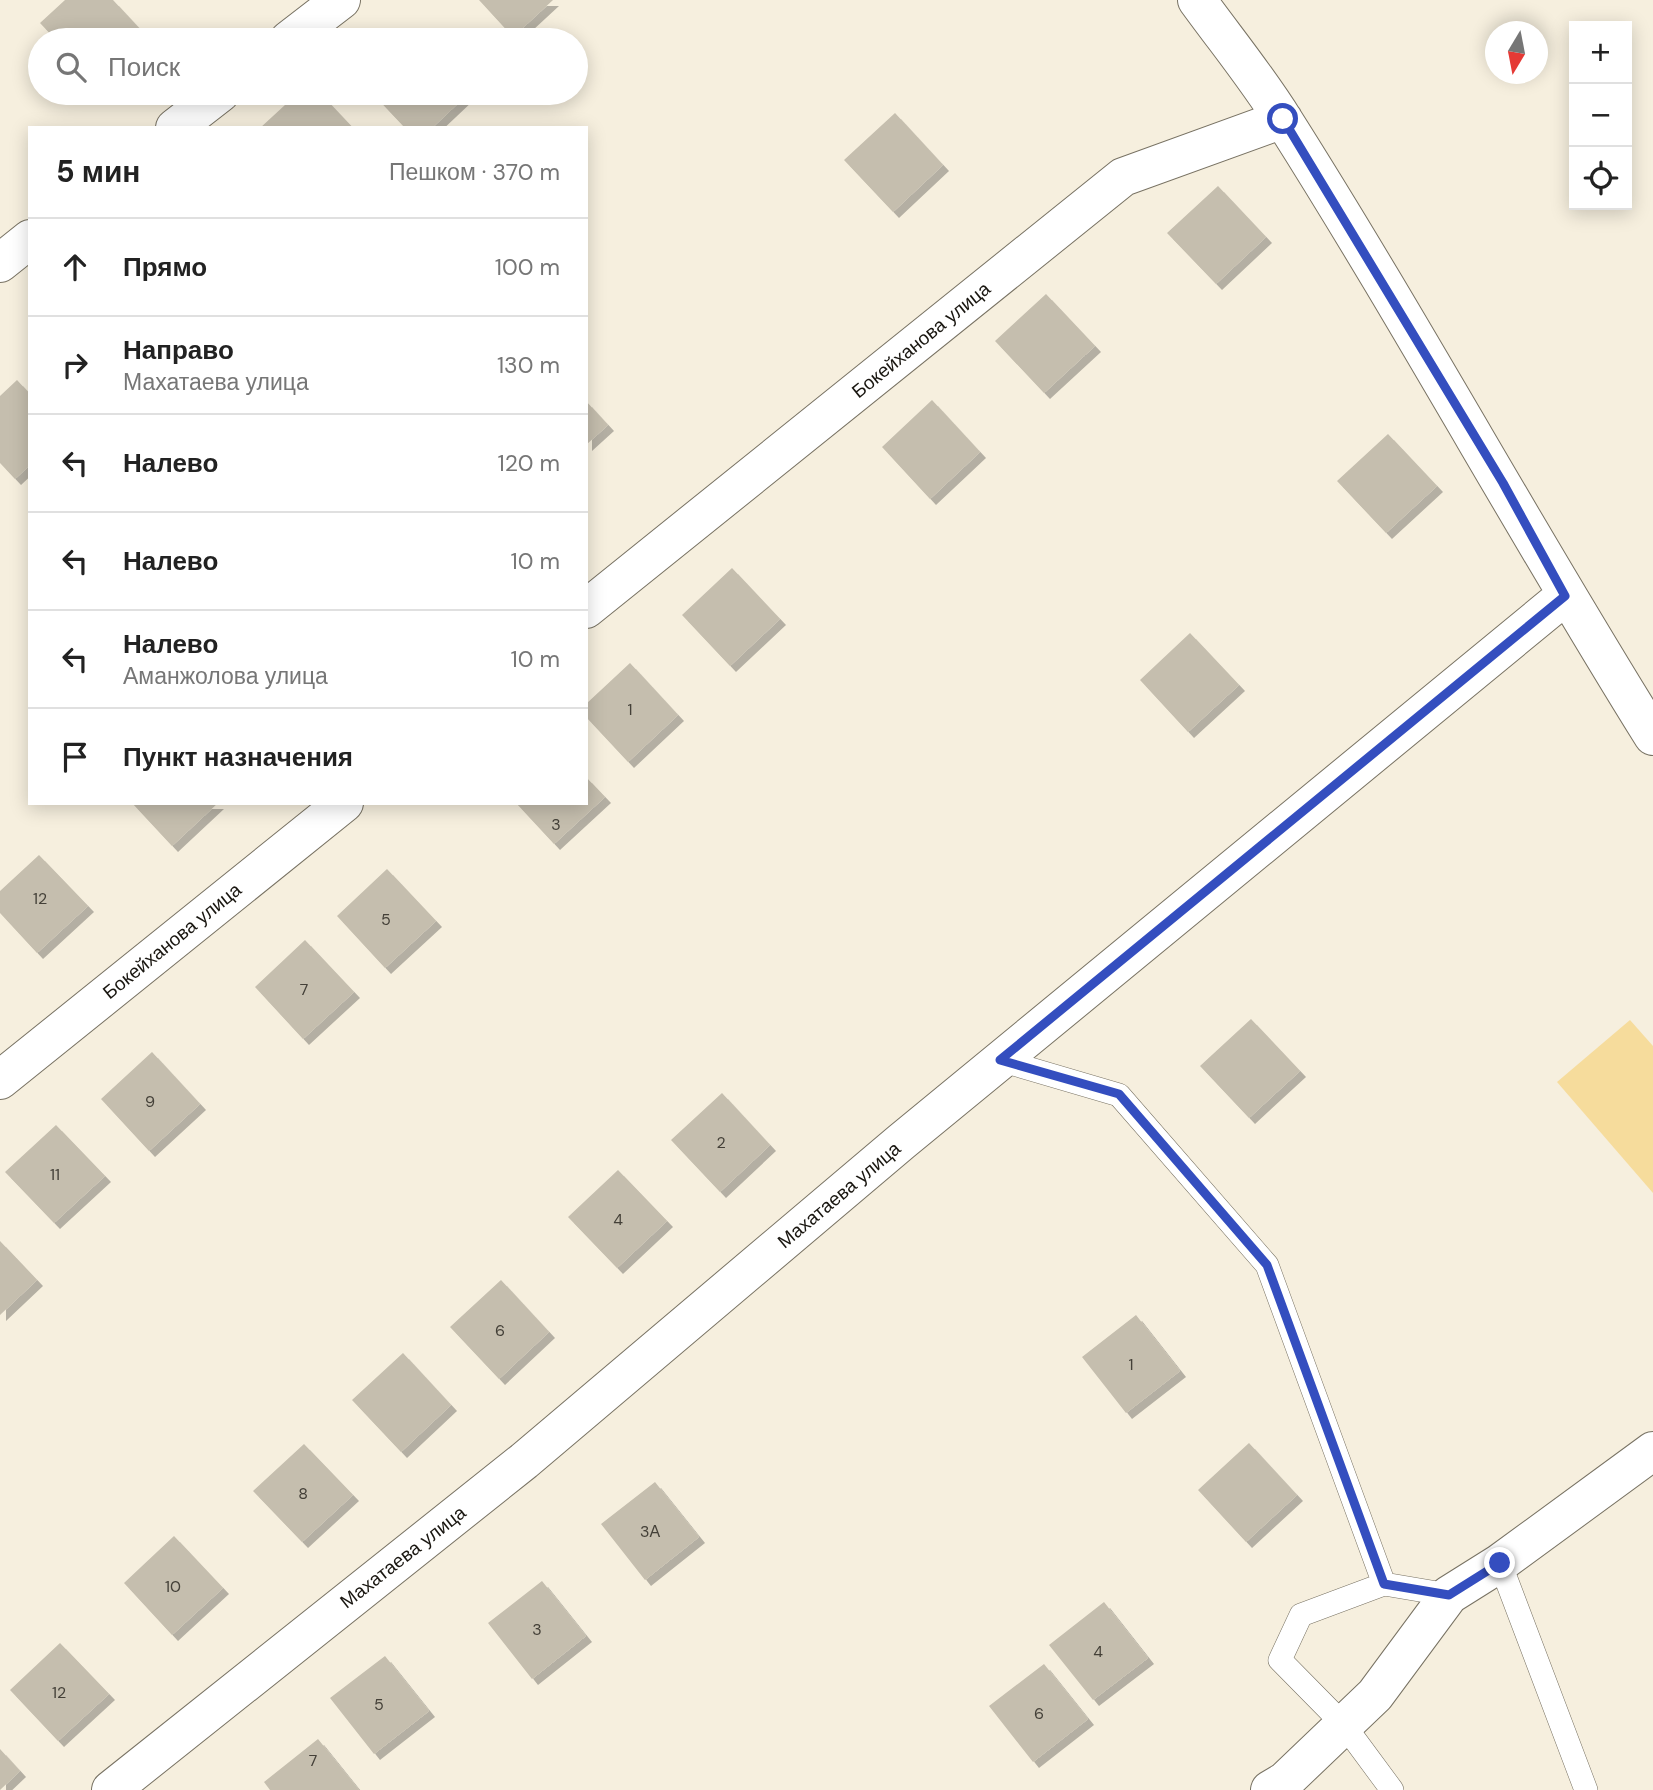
<!DOCTYPE html>
<html lang="ru">
<head>
<meta charset="utf-8">
<style>
	:root { --surface:#fff; --page:#f2f2f2; --text:#222; --muted:#767676; --line:#e0e0e0 }
	body { margin:0; font-family:"DM Sans",sans-serif; background:var(--page); color:var(--text) }
	.controls { position:absolute; right:21px; top:21px; display:grid; overflow:hidden; border-radius:0px; box-shadow:0 4px 18px #0003 }
	.controls button { width:63px; height:63px; display:grid; place-items:center; padding:0; border:0; border-bottom:2px solid var(--line); background:var(--surface); color:var(--text); font:35px sans-serif }
	.compass { position:absolute; left:1485px; top:21px; width:63px; height:63px; border-radius:50%; background:var(--surface); box-shadow:0 4px 18px #0003; rotate:190deg }
	.stop { position:absolute; width:21px; height:21px; margin:-16px; border:5px solid #344ebf; border-radius:50%; background:#fff }
	.stop.end { background:#344ebf; border-color:#fff; box-shadow:0 2px 7px #0008 }
	.list { margin:0; padding:0; list-style:none }
	h2 { display:flex; justify-content:space-between; align-items:center; height:91px; margin:0; padding:0 28px; font-size:30px }
	h2 small { font-size:23px; font-weight:400; color:var(--muted) }
	.list li { display:grid; grid-template-columns:46px 1fr auto; gap:21px; align-items:center; box-sizing:border-box; height:98px; padding:0 28px; border-top:2px solid var(--line) }
	.list b { display:block; font-size:26px; white-space:nowrap }
	.list p { margin:0; font-size:23px; white-space:nowrap; color:var(--muted) }
	.list em { font-size:23px; font-style:normal; color:var(--muted) }
	.icon { flex:none; width:38px; height:38px; fill:none; stroke:currentColor; stroke-width:2; stroke-linecap:round; stroke-linejoin:round }
	.map { position:relative; flex:none; width:1653px; height:1790px; overflow:hidden }
	.search { position:absolute; background:var(--surface); box-shadow:0 4px 18px #0003; left:28px; top:28px; width:560px; height:77px; display:flex; align-items:center; gap:18px; box-sizing:border-box; padding:0 24px; border-radius:38px; color:var(--muted); font-size:26px }
	.panel { position:absolute; background:var(--surface); box-shadow:0 4px 18px #0003; left:28px; top:126px; width:560px; height:679px; border-radius:0px }
	.map>svg:first-child { display:block }
</style>
</head>
<body>
<div class="map">
<svg width="1653" height="1790" viewBox="0 0 1653 1790">
	<defs>
		<filter id="shadow"><feDropShadow dx="6" dy="6" stdDeviation="0" flood-color="#0004"/></filter>
	</defs>
	<rect width="100%" height="100%" fill="#f6efde"/>
	<path fill="#f6dc9c" d="M1630,1020l23,26v147l-96,-111z"/>
	<path fill="#c5beae" filter="url(#shadow)" d="M65,0h48l26,28 -13,12h-70l-16,-17z
		M479,0h74l-40,37z
		M298,93h22l33,35h-93z
		M372,93h95l1,1 -36,34h-27z
		M895,113l48,52 -50,47 -49,-52z
		M1218,186l48,51 -50,47 -49,-51z
		M1046,294l49,52 -51,47 -49,-52z
		M17,380l13,14v71l-15,14 -15,-16v-67z
		M932,400l48,52 -50,47 -48,-52z
		M586,401l22,24 -22,20z
		M1388,434l49,52 -51,47 -49,-52z
		M732,568l48,51 -50,47 -48,-51z
		M1190,633l49,52 -51,47 -48,-52z
		M630,663l48,52 -50,47 -42,-45v-13z
		M586,777l19,20 -51,47 -38,-41h70z
		M132,803h86l-46,43z
		M39,855l49,51 -51,47 -37,-40v-22z
		M387,869l49,52 -51,47 -48,-52z
		M305,940l49,52 -51,47 -48,-52z
		M1251,1019l49,52 -51,47 -49,-52z
		M152,1052l48,52 -51,47 -48,-52z
		M722,1093l48,52 -50,47 -49,-52z
		M56,1125l49,51 -51,47 -49,-51z
		M618,1170l49,51 -50,47 -49,-51z
		M0,1241l37,39 -37,35z
		M501,1280l48,52 -50,47 -49,-52z
		M1136,1315l44,56 -54,42 -44,-56z
		M403,1353l48,52 -50,47 -49,-52z
		M1249,1443l48,52 -51,47 -48,-52z
		M304,1444l49,51 -51,47 -49,-51z
		M655,1482l44,55 -54,43 -44,-56z
		M174,1536l49,52 -51,47 -48,-52z
		M542,1581l44,55 -54,43 -44,-56z
		M1104,1602l44,56 -55,42 -44,-55z
		M60,1643l49,51 -51,47 -48,-51z
		M385,1656l44,55 -55,43 -44,-56z
		M1044,1664l44,55 -55,43 -44,-56z
		M318,1739l41,51h-89l-6,-8z
		M0,1749l20,22 -20,19z"/>
	<g fill="none" stroke-linecap="round" stroke-linejoin="round">
		<defs>
			<path id="lane" d="M1000,1060l119,35 148,170 117,319
				M1500,1563l86,227
				M1392,1790l-48,-65 -64,-65 21,-45 83,-31 65,11"/>
			<path id="street" d="M1197,0c29,40 61,79 87,121 128,202 242,412 369,615
				M289,40l52,-40
				M175,128l45,-35
				M0,263l30,-24
				M586,609l537,-432 160,-58
				M0,1080l344,-277
				M111,1790l413,-329 377,-319 664,-546
				M1270,1790l15,-9 90,-86 74,-100 51,-32 153,-112"/>
		</defs>
		<use href="#lane" stroke="#787263" stroke-width="24"/>
		<use href="#street" stroke="#787263" stroke-width="40"/>
		<use href="#lane" stroke="#fff" stroke-width="23"/>
		<use href="#street" stroke="#fff" stroke-width="38"/>
	</g>
	<g fill="none" stroke-linecap="round" stroke-linejoin="round">
		<path stroke="#344ebf" stroke-width="9" d="M1283,119l220,364 62,113 -565,464 119,34 148,171 117,319 65,11 51,-32"/>
	</g>
	<g text-anchor="middle" dominant-baseline="central" stroke-width="7" stroke-linejoin="round" paint-order="stroke">
		<g font-size="16" fill="#444038">
			<text x="630" y="709">1</text>
			<text x="556" y="824">3</text>
			<text x="40" y="898">12</text>
			<text x="386" y="919">5</text>
			<text x="304" y="989">7</text>
			<text x="150" y="1101">9</text>
			<text x="721" y="1142">2</text>
			<text x="55" y="1174">11</text>
			<text x="618" y="1219">4</text>
			<text x="500" y="1330">6</text>
			<text x="1131" y="1364">1</text>
			<text x="303" y="1493">8</text>
			<text x="650" y="1531">3А</text>
			<text x="173" y="1586">10</text>
			<text x="537" y="1629">3</text>
			<text x="1098" y="1651">4</text>
			<text x="59" y="1692">12</text>
			<text x="379" y="1704">5</text>
			<text x="1039" y="1713">6</text>
			<text x="313" y="1760">7</text>
		</g>
		<g font-size="19" fill="#191610" stroke="#fff">
			<text transform="translate(921 340) rotate(-39)">Бокейханова улица</text>
			<text transform="translate(172 941) rotate(-39)">Бокейханова улица</text>
			<text transform="translate(839 1195) rotate(-40)">Махатаева улица</text>
			<text transform="translate(403 1557) rotate(-38)">Махатаева улица</text>
		</g>
	</g>
</svg>
<div class="controls">
<button>+</button>
<button>−</button>
<button><svg class="icon" aria-label="locate" viewBox="0 0 24 24"><circle cx="12" cy="12" r="6"/><path d="M12 2v4M12 18v4M2 12h4M18 12h4"/></svg></button>
</div>
<svg class="compass" viewBox="-18 -18 36 36"><path d="M0-13l5 13h-10z" fill="#e53935"/><path d="M0 13l5-13h-10z" fill="#767676"/></svg>
<div class="stop" style="left:1283px;top:119px"></div>
<div class="stop end" style="left:1500px;top:1563px"></div>
<div class="search"><svg class="icon" aria-label="search" viewBox="0 0 24 24"><circle cx="10" cy="10" r="6"/><path d="M15 15l6 6"/></svg>Поиск</div>
<section class="panel">
<h2>5 мин<small>Пешком · 370 m</small></h2>
<ul class="list">
<li><svg class="icon" aria-label="ahead" viewBox="0 0 24 24"><path d="M12 20V5M6 11l6-6 6 6"/></svg><div><b>Прямо</b></div><em>100 m</em></li>
<li><svg class="icon" aria-label="right" viewBox="0 0 24 24"><path d="M7 20v-9h11M14 6l5 5-5 5"/></svg><div><b>Направо</b><p>Махатаева улица</p></div><em>130 m</em></li>
<li><svg class="icon" aria-label="left" viewBox="0 0 24 24"><path d="M17 20v-9H6M10 6l-5 5 5 5"/></svg><div><b>Налево</b></div><em>120 m</em></li>
<li><svg class="icon" aria-label="left" viewBox="0 0 24 24"><path d="M17 20v-9H6M10 6l-5 5 5 5"/></svg><div><b>Налево</b></div><em>10 m</em></li>
<li><svg class="icon" aria-label="left" viewBox="0 0 24 24"><path d="M17 20v-9H6M10 6l-5 5 5 5"/></svg><div><b>Налево</b><p>Аманжолова улица</p></div><em>10 m</em></li>
<li><svg class="icon" aria-label="arrive" viewBox="0 0 24 24"><path d="M6 21V4h12l-3 4 3 4H6"/></svg><div><b>Пункт назначения</b></div></li>
</ul>
</section>
</div>
</body>
</html>
